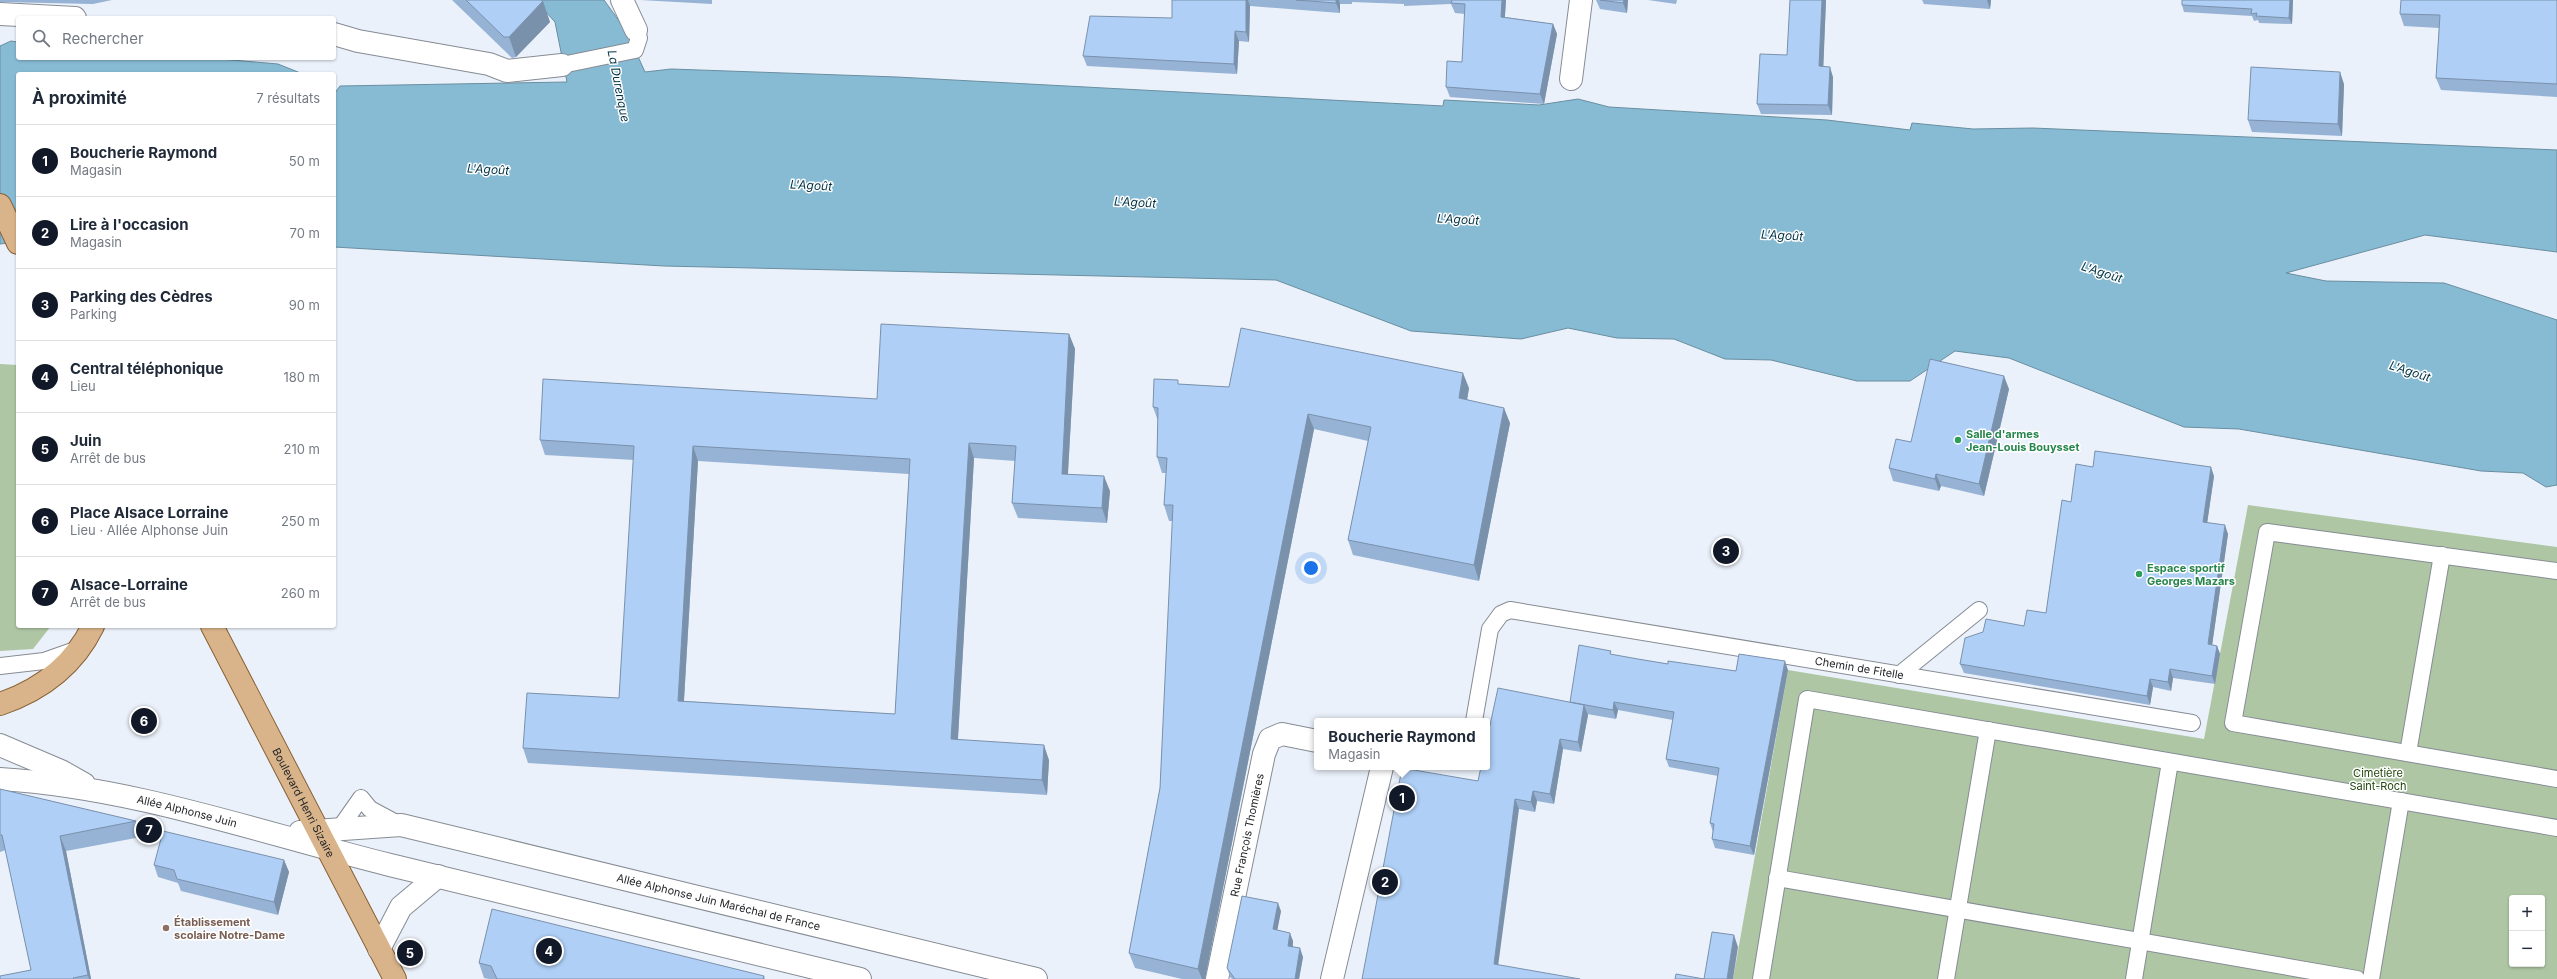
<!DOCTYPE html>
<html lang="fr">
<head>
<meta charset="utf-8">
<style>
	:root { --surface:#fff; --page:#f2f2f3; --text:#1f2937; --muted:#747a83; --line:#e0e1e3; --accent:#111827 }
	body { margin:0; font-family:Inter,sans-serif; background:var(--page); color:var(--text) }
	.controls { position:absolute; right:12px; bottom:12px; display:grid; overflow:hidden; border-radius:4px; box-shadow:0 1px 3px #0004 }
	.controls button { width:36px; height:36px; display:grid; place-items:center; padding:0; border:0; border-bottom:1px solid var(--line); background:var(--surface); color:var(--text); font:20px sans-serif }
	.you { position:absolute; left:1311px; top:568px; width:14px; height:14px; margin:-10px; border:3px solid #fff; border-radius:50%; background:#1a73e8; box-shadow:0 0 0 6px #1a73e833 }
	.badge { display:grid; place-items:center; width:26px; height:26px; border-radius:50%; background:var(--accent); color:#fff; font-size:13px; font-weight:700 }
	.pin { position:absolute; translate:-50% -50%; border:2px solid #fff; box-shadow:0 1px 4px #0006 }
	.popup { position:absolute; left:1314px; top:718px; width:176px; height:52px; box-sizing:border-box; display:grid; place-content:center; border-radius:4px; background:var(--surface); filter:drop-shadow(0 1px 3px #0005); font-size:13px; white-space:nowrap; color:var(--muted) }
	.popup b { font-size:15px; color:var(--text) }
	.popup::after { content:''; position:absolute; left:50%; top:100%; margin-left:-8px; border:8px solid transparent; border-top-color:var(--surface) }
	.list { margin:0; padding:0; list-style:none }
	h2 { display:flex; justify-content:space-between; align-items:center; height:52px; margin:0; padding:0 16px; font-size:17px }
	h2 small { font-size:13px; font-weight:400; color:var(--muted) }
	.list li { display:grid; grid-template-columns:26px 1fr auto; gap:12px; align-items:center; box-sizing:border-box; height:72px; padding:0 16px; border-top:1px solid var(--line) }
	.list b { display:block; font-size:15px; white-space:nowrap }
	.list p { margin:0; font-size:13px; white-space:nowrap; color:var(--muted) }
	.list em { font-size:13px; font-style:normal; color:var(--muted) }
	.icon { flex:none; width:22px; height:22px; fill:none; stroke:currentColor; stroke-width:2; stroke-linecap:round; stroke-linejoin:round }
	.map { position:relative; flex:none; width:2557px; height:979px; overflow:hidden }
	.search { position:absolute; background:var(--surface); box-shadow:0 1px 3px #0004; left:16px; top:16px; width:320px; height:44px; display:flex; align-items:center; gap:10px; box-sizing:border-box; padding:0 14px; border-radius:4px; color:var(--muted); font-size:15px }
	.panel { position:absolute; background:var(--surface); box-shadow:0 1px 3px #0004; left:16px; top:72px; width:320px; height:556px; border-radius:4px }
	.map>svg:first-child { display:block }
</style>
</head>
<body>
<div class="map">
<svg width="2557" height="979" viewBox="0 0 2557 979">
	<rect width="100%" height="100%" fill="#ebf1fa"/>
	<path fill="#aec6a4" fill-rule="evenodd" d="M0,364l18,1v261h33l-18,23 -33,2z
		M2248,505l309,42v432h-824l55,-309 416,69zM2512,898h30v66h-30z"/>
	<path fill="#87bbd4" stroke="#698ea0" d="M535,0h69l23,32 18,40 26,-3 226,8 546,29 1,-6 95,5 39,-6 31,8 218,13 83,10 2,-7 61,6 60,-1 524,22v102l-132,-17 -139,38 40,8 118,2 113,37v165l-11,2 -23,-14 -42,-2 -242,-42 -55,-2 -175,-69 -54,-7 -45,30h-53l-86,-21 -46,-1 -51,-20 -57,-1 -49,-10 -47,11 -110,-8 -135,-51 -612,-14 -330,-19v-153l6,-8 227,-4 -12,-60z
		M11,41l7,1v16h191l69,6 25,10h-285v168l-18,2v-198z"/>
	<g fill="none" stroke-linecap="round" stroke-linejoin="round">
		<defs>
			<g id="service">
				<path d="M562,65l73,-15 4,-12 -3,-8"/>
				<path d="M2557,571l-290,-39 -34,191 324,56"/>
				<path d="M0,666l44,-5 34,-12"/>
				<path d="M1899,675l80,-65"/>
				<path id="s1" d="M1474,721l16,-92 11,-15 9,-4 682,113"/>
				<path d="M2408,753l34,-198"/>
				<path d="M335,835l26,-37 9,11 28,15"/>
				<path d="M1777,878l580,101"/>
				<path d="M1761,979l46,-280 750,129"/>
				<path d="M1946,979l42,-249"/>
				<path d="M2134,979l36,-217"/>
				<path d="M2371,979l30,-178"/>
			</g>
			<g id="minor">
				<path d="M622,0l14,30"/>
				<path d="M0,14l75,4"/>
				<path d="M334,34l24,7 131,23 18,7 55,-6"/>
				<path d="M1571,79l10,-79"/>
				<path id="s2" d="M1217,979l47,-225 6,-15 12,-5 35,7"/>
				<path d="M1332,979l50,-212"/>
			</g>
			<g id="secondary">
				<path d="M0,745l61,26 23,13"/>
				<path id="s3" d="M0,779c133,8 261,54 390,86 156,39 313,76 470,114"/>
				<path id="s4" d="M300,832l101,-7 635,154"/>
				<path d="M379,949l22,-42 37,-31"/>
			</g>
			<g id="primary">
				<path d="M0,205l18,38"/>
				<path id="s5" d="M212,626l183,353"/>
				<path d="M0,704c41,-14 74,-39 93,-78"/>
			</g>
		</defs>
		<use href="#service" stroke="#868c94" stroke-width="18"/>
		<use href="#minor" stroke="#868c94" stroke-width="24"/>
		<use href="#secondary" stroke="#868c94" stroke-width="24"/>
		<use href="#primary" stroke="#886135" stroke-width="24"/>
		<use href="#service" stroke="#fff" stroke-width="16"/>
		<use href="#minor" stroke="#fff" stroke-width="22"/>
		<use href="#secondary" stroke="#fff" stroke-width="22"/>
		<use href="#primary" stroke="#d9b48a" stroke-width="22"/>
	</g>
	<path fill="#96b2d4" fill-rule="evenodd" d="M0,0h112l-19,4 -93,-2z
		M452,0h89l9,22 -34,35 -4,1z
		M640,0h72v4z
		M1172,0h334l-1,17 48,7 4,10 -13,70 -94,-7 -4,-10 16,-25 3,-48 -10,-1 -4,-9 -47,2v-2l-52,-2v2h-12v9l-90,-7 -1,36 -10,-1 -2,33 -150,-8 -4,-10 89,-38z
		M1596,0h32l-1,13 -27,-4z
		M1648,0h29l-1,4z
		M1790,0h36l-3,67 10,10 -1,38 -71,-1 -4,-10 30,-49z
		M1922,0h69l-1,9 -66,-5z
		M2182,0h111l-1,24 -33,-1 -1,-3 -4,1 -2,-5 -68,-4 -2,-7z
		M2557,0v97l-116,-7 -5,-12 3,-50 -35,-2 -4,-12z
		M2344,84l-2,52 -90,-4 -4,-12z
		M1069,334l6,15 -7,125 42,17 -3,32 -89,-5 -6,-15 3,-42 -41,-3 -16,282 91,20 -2,35 -519,-32 -5,-15 96,-50 15,-238 -89,-5 -5,-15 337,-41zM698,461l211,13 -14,240 -211,-13z
		M1180,384l49,3 240,1 -2,11 43,24 -31,158 -126,-26 -5,-15 20,-99 -54,-12 -109,550h-23l-47,-11 -6,-15 31,-165 13,-267h-4l-5,-16 2,-32h-4l-5,-16 1,-36 -5,-14z
		M2009,389l-25,107 -43,-10 -2,5 -46,-10 -4,-13 22,-26z
		M2093,467l121,9 -7,47 21,11 -16,111 5,1 3,8 -5,30 -42,-6 -2,13 -18,-4 -3,18 -186,-32 -4,-9 86,-51 25,-111z
		M1612,655l56,9 68,7 52,-1 -34,185 -39,-7 -3,-9 1,-7 -3,-9 8,-47 -49,-9 -3,-8 7,-39 -55,-10 -2,9 -29,-5 1,1 -7,37 -18,-3 -9,55 -17,-3 -2,11 -16,-3 -157,170 116,-198 92,-79z
		M0,789l136,32 5,16 -75,14 25,128h-91l31,-9 -25,-120 -6,2z
		M284,860l5,12 -11,43 -97,-24 -3,-8 -20,-6 -4,-12z
		M1281,911l-4,19 16,11v6l10,10 -4,22h-67l-2,-2 -3,-9z
		M479,963l285,13 1,3h-276l-5,-1z"/>
	<path fill="#7a91ac" d="M1246,0h2l2,6 -1,36 -3,-10z
		M1336,0h3l1,4v9l-4,-10z
		M1502,0h4l-2,27 -3,-10z
		M1624,0h4l-1,13 -4,-10z
		M1822,0h4l-3,76 -4,-10z
		M1987,0h4l-1,9z
		M2290,0h3l-1,24 -3,-6z
		M543,1l7,21 -34,35 -7,-20z
		M1553,24l4,10 -13,70 -4,-10z
		M1235,31l4,10 -2,33 -3,-10z
		M1830,67l3,10 -1,38 -4,-10z
		M2340,72l4,12 -2,52 -4,-12z
		M1069,334l6,15 -8,139 -5,-14z
		M1463,373l6,15 -4,25 -6,-15z
		M2004,376l5,13 -25,107 -5,-12z
		M1504,408l6,15 -31,158 -5,-16z
		M1308,414l6,15 -109,550h-3l-4,-10z
		M969,443l5,15 -17,296 -6,-15z
		M693,446l5,15 -15,255 -5,-15z
		M2211,467l3,9 -8,55 -3,-9z
		M1936,474l5,12 -2,5 -4,-12z
		M1104,476l6,15 -3,32 -5,-15z
		M2225,525l3,9 -17,119 -3,-9z
		M2217,646l3,8 -5,30 -3,-8z
		M1785,661l3,9 -34,185 -4,-9z
		M2170,669l3,9 -2,13 -3,-9z
		M2150,679l3,8 -3,18 -3,-9z
		M1614,702l4,8 -2,9 -3,-9z
		M1584,705l4,10 -7,37 -3,-10z
		M1560,739l3,10 -9,55 -4,-10z
		M1044,745l5,15 -2,35 -5,-15z
		M1533,791l4,10 -2,11 -4,-10z
		M1515,799l4,10 -22,165 -3,-10z
		M60,836l6,15 25,128h-2l-1,-4z
		M284,860l5,12 -11,43 -4,-13z
		M1278,903l3,8 -5,26 -3,-8z
		M1290,933l3,8 -1,13 -4,-8z
		M1734,935l4,12 -5,32h-6z
		M1300,948l3,9 -4,22h-4z"/>
	<path fill="#afcff6" stroke="#7a91ac" fill-rule="evenodd" d="M466,0h75l2,1 -34,36h-5z
		M1172,0h74v32l-11,-1 -1,33 -151,-8 7,-40 82,2z
		M1296,0h40v3z
		M1452,0h50l-1,17 52,7 -13,70 -94,-7 1,-26 15,1 3,-58 -14,-1z
		M1600,0h24l-1,3z
		M1790,0h32l-3,66 11,1 -2,38 -71,-1 3,-50 27,1z
		M2182,0h108l-1,18 -33,-2 1,-3 -6,1 1,-5 -70,-4z
		M2401,0h156v84l-121,-6 4,-63 -40,-1z
		M2251,67l89,5 -2,52 -90,-4z
		M881,324l188,10 -7,140 42,2 -2,32 -90,-5 4,-57 -47,-3 -18,296 93,6 -2,35 -519,-32 4,-55 92,5 15,-252 -94,-6 3,-61 334,20zM693,446l217,13 -15,255 -217,-13z
		M1241,328l222,45 -4,25 45,10 -30,157 -126,-25 23,-113 -63,-13 -110,555 -69,-16 31,-165 13,-283h-9l3,-47 -10,-1 1,-49 -5,-1 1,-28 24,1v4l51,3z
		M1930,359l74,17 -25,108 -43,-10 -1,5 -46,-11 7,-29 15,3z
		M2095,451l116,16 -8,55 22,3 -17,119 9,2 -5,30 -42,-7 -2,13 -18,-3 -3,17 -187,-32 5,-26 18,-6 3,-13 38,7 3,-16 19,3 16,-113 9,2 5,-38 17,3z
		M1579,645l32,6 -1,3 28,5 30,5v-3l68,10 3,-17 46,7 -35,185 -38,-7 2,-15 -4,-1 9,-55 -53,-9 8,-47 -60,-10 -1,8 -43,-8z
		M1498,688l86,17 -6,37 -18,-3 -10,55 -17,-3 -2,11 -16,-3 -21,165 86,15h-218l40,-211 76,13 3,-14h6v-28z
		M0,789l136,32 -76,15 28,139 -15,3 1,1h-74v-3l31,-6 -29,-135h-2z
		M163,831l121,29 -10,42 -97,-23 -3,-9 -20,-5z
		M1242,896l36,7 -5,26 17,4 -2,13 12,2 -5,31h-60l-8,-11z
		M492,909l272,67 -1,3h-266l-6,-13 -12,-3z
		M1712,932l22,3 -7,44h-52l1,-5 28,5z"/>
	<g fill="#2e9e5b" stroke="#fff" stroke-width="1.5">
		<circle cx="1958" cy="440" r="4"/>
		<circle cx="2139" cy="574" r="4"/>
	</g>
	<circle fill="#8d6e63" stroke="#fff" stroke-width="1.5" cx="166" cy="928" r="4"/>
	<g text-anchor="middle" dominant-baseline="central" stroke-width="3" stroke-linejoin="round" paint-order="stroke">
		<g font-size="11" font-weight="bold" fill="#27864d" stroke="#fff" text-anchor="start">
			<text x="1966" y="434">Salle d'armes<tspan x="1966" dy="13">Jean-Louis Bouysset</tspan></text>
			<text x="2147" y="568">Espace sportif<tspan x="2147" dy="13">Georges Mazars</tspan></text>
		</g>
		<g font-size="11" fill="#232528" stroke="#fff">
			<text stroke="none"><textPath href="#s1" startOffset="476">Chemin de Fitelle</textPath></text>
			<text stroke="none"><textPath href="#s5" startOffset="199">Boulevard Henri Sizaire</textPath></text>
			<text stroke="none"><textPath href="#s3" startOffset="190">Allée Alphonse Juin</textPath></text>
			<text stroke="none"><textPath href="#s2" startOffset="147">Rue François Thomières</textPath></text>
			<text stroke="none"><textPath href="#s4" startOffset="428">Allée Alphonse Juin Maréchal de France</textPath></text>
		</g>
		<g font-size="11" fill="#20460c" stroke="#fff">
			<text x="2378" y="773">Cimetière<tspan x="2378" dy="13">Saint-Roch</tspan></text>
		</g>
		<g font-size="11" font-weight="bold" fill="#785e54" stroke="#fff" text-anchor="start">
			<text x="174" y="922">Établissement<tspan x="174" dy="13">scolaire Notre-Dame</tspan></text>
		</g>
		<g font-size="12" font-style="italic" fill="#013243" stroke="#fff">
			<text transform="translate(619 86) rotate(79)">La Durenque</text>
			<text transform="translate(488 169) rotate(3)">L'Agoût</text>
			<text transform="translate(811 185) rotate(3)">L'Agoût</text>
			<text transform="translate(1135 202) rotate(3)">L'Agoût</text>
			<text transform="translate(1458 219) rotate(3)">L'Agoût</text>
			<text transform="translate(1782 235) rotate(3)">L'Agoût</text>
			<text transform="translate(2102 272) rotate(18)">L'Agoût</text>
			<text transform="translate(2410 371) rotate(18)">L'Agoût</text>
		</g>
	</g>
</svg>
<div class="controls">
<button>+</button>
<button>−</button>
</div>
<div class="you"></div>
<div class="pin badge" style="left:1402px;top:798px">1</div>
<div class="popup"><b>Boucherie Raymond</b>Magasin</div>
<div class="pin badge" style="left:1385px;top:882px">2</div>
<div class="pin badge" style="left:1726px;top:551px">3</div>
<div class="pin badge" style="left:549px;top:951px">4</div>
<div class="pin badge" style="left:410px;top:953px">5</div>
<div class="pin badge" style="left:144px;top:721px">6</div>
<div class="pin badge" style="left:149px;top:830px">7</div>
<div class="search"><svg class="icon" aria-label="search" viewBox="0 0 24 24"><circle cx="10" cy="10" r="6"/><path d="M15 15l6 6"/></svg>Rechercher</div>
<section class="panel">
<h2>À proximité<small>7 résultats</small></h2>
<ul class="list">
<li><span class="badge">1</span><div><b>Boucherie Raymond</b><p>Magasin</p></div><em>50 m</em></li>
<li><span class="badge">2</span><div><b>Lire à l'occasion</b><p>Magasin</p></div><em>70 m</em></li>
<li><span class="badge">3</span><div><b>Parking des Cèdres</b><p>Parking</p></div><em>90 m</em></li>
<li><span class="badge">4</span><div><b>Central téléphonique</b><p>Lieu</p></div><em>180 m</em></li>
<li><span class="badge">5</span><div><b>Juin</b><p>Arrêt de bus</p></div><em>210 m</em></li>
<li><span class="badge">6</span><div><b>Place Alsace Lorraine</b><p>Lieu · Allée Alphonse Juin</p></div><em>250 m</em></li>
<li><span class="badge">7</span><div><b>Alsace-Lorraine</b><p>Arrêt de bus</p></div><em>260 m</em></li>
</ul>
</section>
</div>
</body>
</html>
